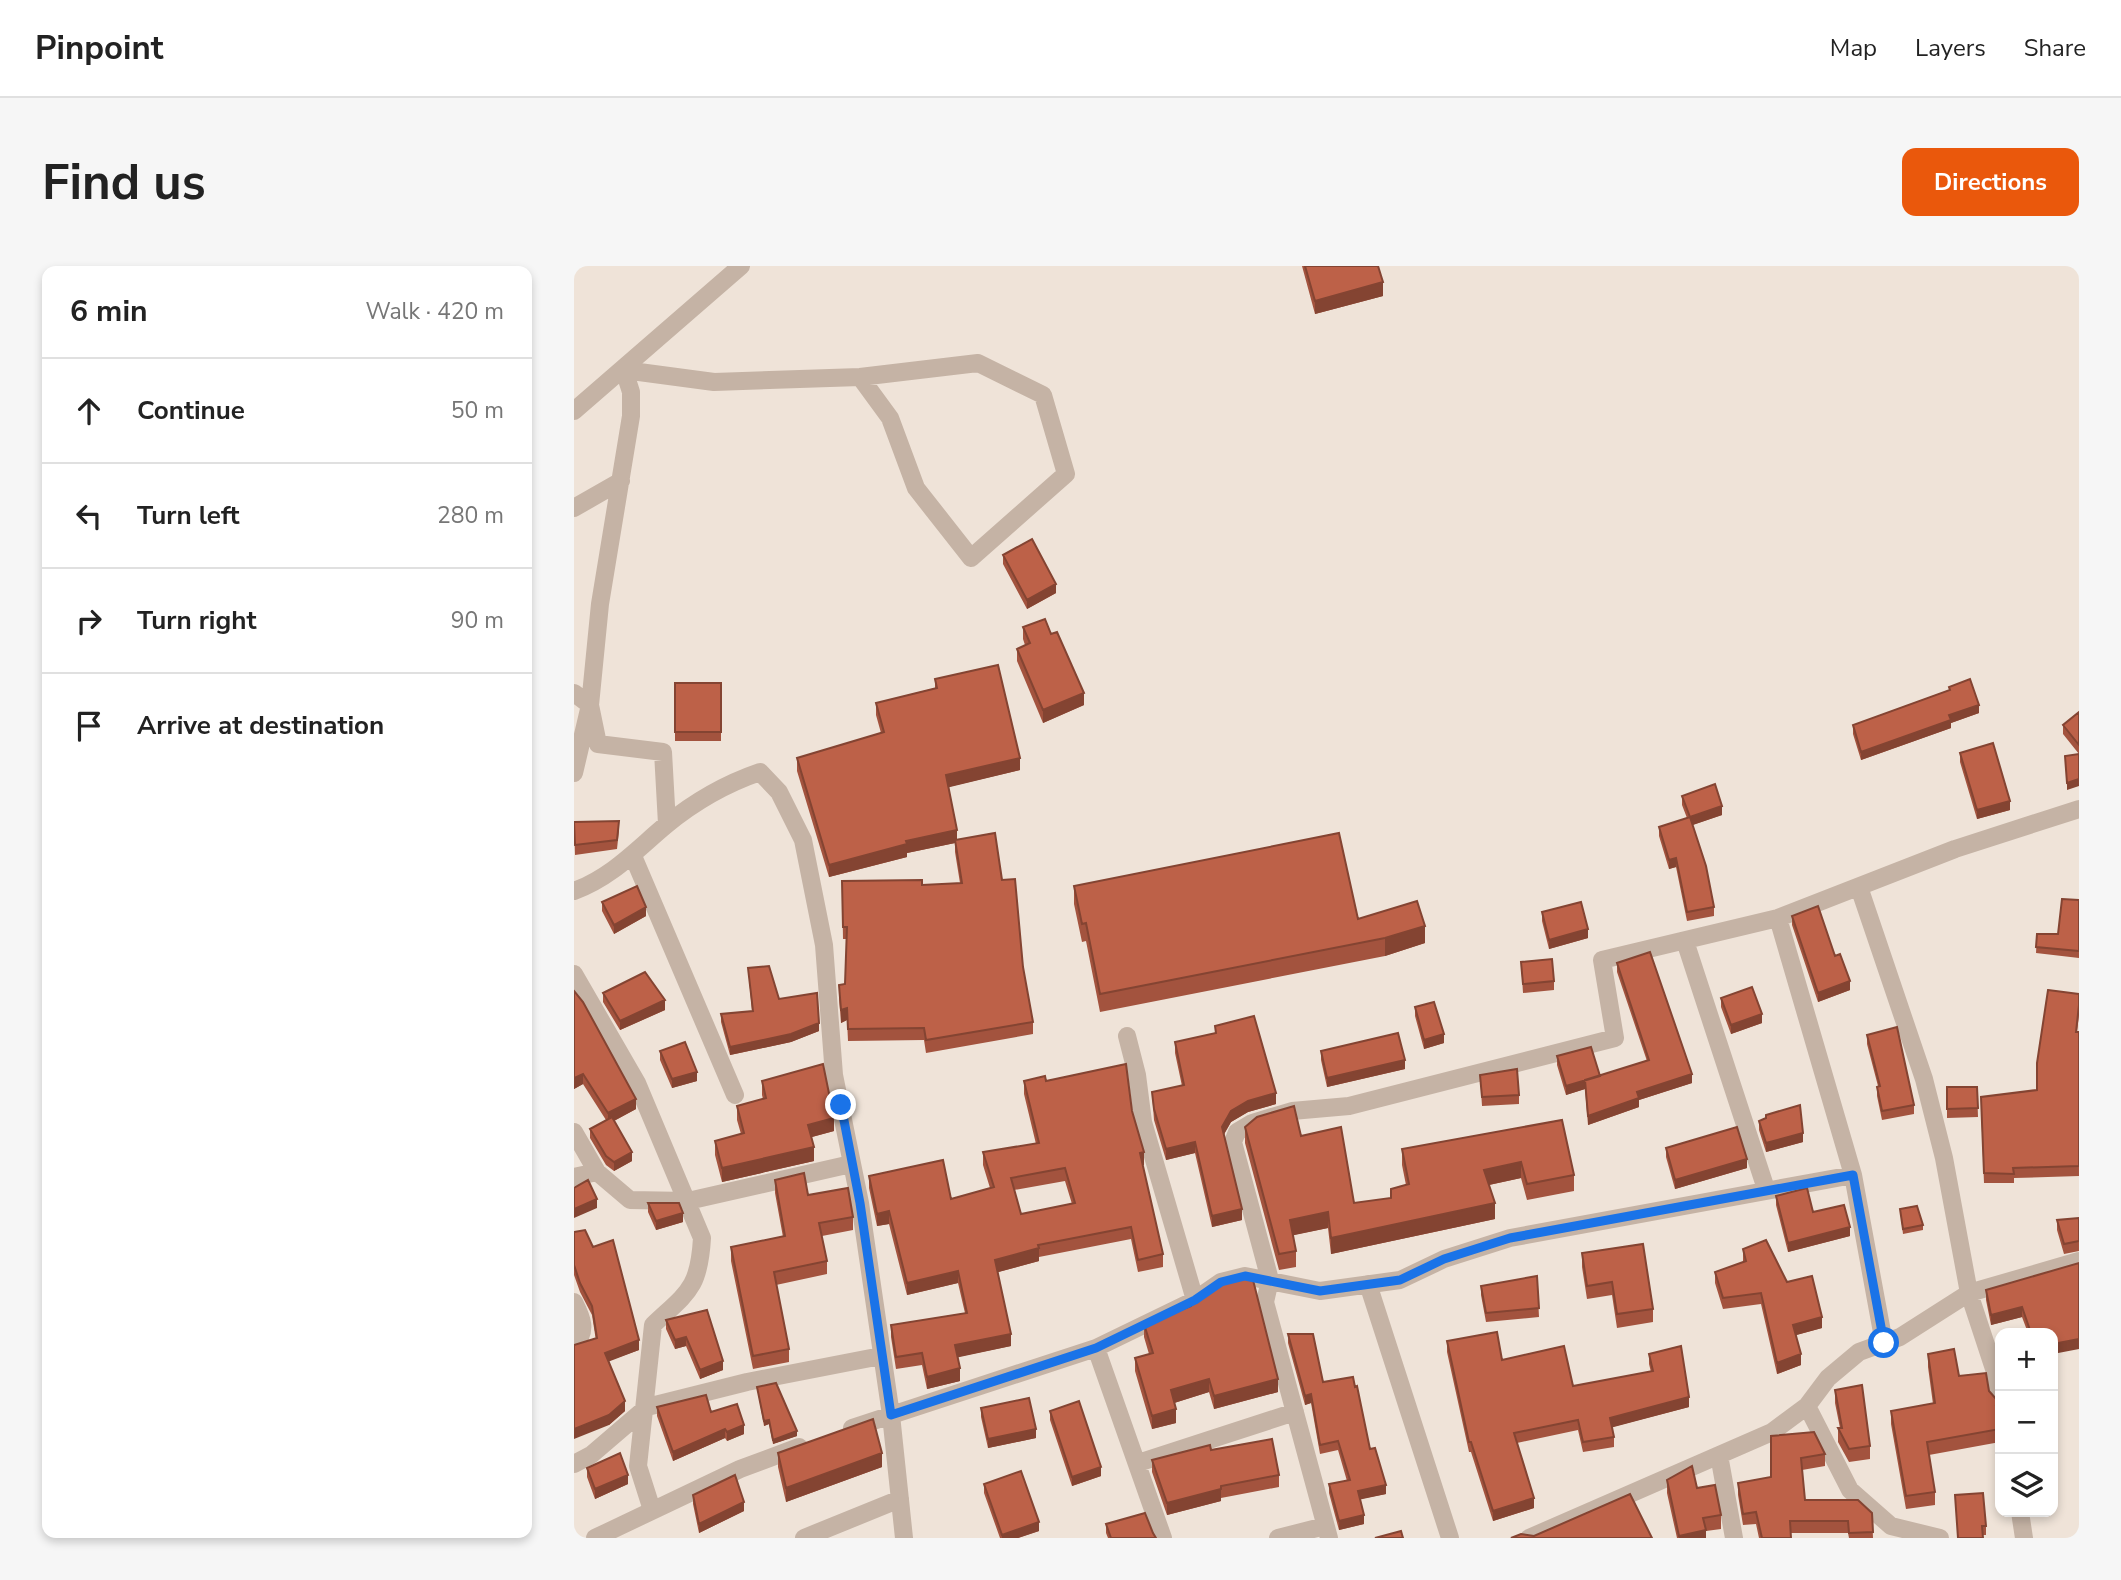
<!DOCTYPE html>
<html lang="en">
<head>
<meta charset="utf-8">
<style>
	:root { --surface:#fff; --page:#f6f6f6; --text:#222; --muted:#767676; --line:#e0e0e0; --accent:#ea580c }
	body { margin:0; font-family:"Nunito Sans",sans-serif; background:var(--page); color:var(--text) }
	.controls { position:absolute; right:21px; bottom:21px; display:grid; overflow:hidden; border-radius:14px; box-shadow:0 4px 10px #0003 }
	.controls button { width:63px; height:63px; display:grid; place-items:center; padding:0; border:0; border-bottom:2px solid var(--line); background:var(--surface); color:var(--text); font:35px sans-serif }
	.stop { position:absolute; width:21px; height:21px; margin:-16px; border:5px solid #1a73e8; border-radius:50%; background:#fff }
	.stop.end { background:#1a73e8; border-color:#fff; box-shadow:0 2px 7px #0008 }
	.list { margin:0; padding:0; list-style:none }
	h2 { display:flex; justify-content:space-between; align-items:center; height:91px; margin:0; padding:0 28px; font-size:30px }
	h2 small { font-size:23px; font-weight:400; color:var(--muted) }
	.list li { display:grid; grid-template-columns:46px 1fr auto; gap:21px; align-items:center; box-sizing:border-box; height:105px; padding:0 28px; border-top:2px solid var(--line) }
	.list b { display:block; font-size:26px; white-space:nowrap }
	.list em { font-size:23px; font-style:normal; color:var(--muted) }
	.icon { flex:none; width:38px; height:38px; fill:none; stroke:currentColor; stroke-width:2; stroke-linecap:round; stroke-linejoin:round }
	.map { position:relative; flex:none; width:1505px; height:1272px; overflow:hidden; border-radius:14px }
	header { display:flex; align-items:center; gap:42px; box-sizing:border-box; height:98px; padding:0 35px; background:var(--surface); border-bottom:2px solid var(--line) }
	header strong { font-size:33px }
	nav { display:flex; gap:38px; margin-inline-start:auto; font-size:24px }
	.intro { display:flex; align-items:center; justify-content:space-between; box-sizing:border-box; height:168px; padding:0 42px }
	h1 { margin:0; font-size:49px }
	.button { padding:18px 32px; border-radius:14px; background:var(--accent); color:#fff; font-size:24px; font-weight:700 }
	main { display:flex; gap:42px; padding:0 42px }
	aside { flex:1; background:var(--surface); border-radius:14px; box-shadow:0 4px 10px #0003 }
	.map>svg:first-child { display:block }
</style>
</head>
<body>
<header>
<strong>Pinpoint</strong>
<nav><a>Map</a><a>Layers</a><a>Share</a></nav>
</header>
<div class="intro"><h1>Find us</h1><a class="button">Directions</a></div>
<main>
<aside>
<h2>6 min<small>Walk · 420 m</small></h2>
<ul class="list">
<li><svg class="icon" aria-label="ahead" viewBox="0 0 24 24"><path d="M12 20V5M6 11l6-6 6 6"/></svg><div><b>Continue</b></div><em>50 m</em></li>
<li><svg class="icon" aria-label="left" viewBox="0 0 24 24"><path d="M17 20v-9H6M10 6l-5 5 5 5"/></svg><div><b>Turn left</b></div><em>280 m</em></li>
<li><svg class="icon" aria-label="right" viewBox="0 0 24 24"><path d="M7 20v-9h11M14 6l5 5-5 5"/></svg><div><b>Turn right</b></div><em>90 m</em></li>
<li><svg class="icon" aria-label="arrive" viewBox="0 0 24 24"><path d="M6 21V4h12l-3 4 3 4H6"/></svg><div><b>Arrive at destination</b></div></li>
</ul>
</aside>
<div class="map">
<svg width="1505" height="1272" viewBox="0 0 1505 1272">
	<rect width="100%" height="100%" fill="#efe3d8"/>
	<g fill="none" stroke-linecap="round" stroke-linejoin="round">
		<path stroke="#c5b3a5" stroke-width="18" d="M0,145l167,-145
			M0,242l47,-27
			M0,427l16,12 8,39 65,8 4,72
			M0,507l16,-68 10,-101 31,-188v-24l-7,-22 90,12 146,-5 118,-14 65,32 23,79 -95,84 -55,-70 -26,-70 -30,-41
			M59,590l102,239
			M1285,621l65,192 20,79 25,135 26,79 5,30
			M0,625c38,-14 62,-41 92,-66 28,-23 59,-41 94,-53l19,20 24,48 21,105 10,130 26,128 31,212 13,123
			M1204,652l75,257 31,168
			M1111,675l81,248
			M0,708l63,109 65,155c-3,51 -14,54 -49,87l-15,141 14,44
			M553,770l10,39 6,47 52,178
			M0,866l23,40
			M0,911l23,-5 33,28 58,1 163,-37
			M794,1018l82,254
			M0,1036c8,16 14,29 0,43
			M522,1082l67,190
			M1233,1140l43,84 41,36 49,12
			M278,1162l244,-80 99,-48 26,-18 24,-6 75,15 80,-11 44,-21 66,-21 343,-63
			M1145,1189l15,83
			M564,1197l157,-51
			M0,1198l17,-9 56,-48 100,-25 134,-26
			M1446,1246l4,26
			M21,1272l145,-69 59,-22
			M230,1272l96,-39
			M704,1272l47,-12
			M755,1272l-64,-236 5,-22 -37,-138 4,-10 15,-9 40,-12 57,-5 266,-68 -13,-78 176,-42 177,-69 124,-40
			M955,1272l243,-106 35,-26 21,-28 31,-26 41,-15 69,-44 110,-32"/>
	</g>
	<path fill="#a3533e" fill-rule="evenodd" d="M728,0h76l5,30 -68,18z
		M429,289l53,38 -29,16 -24,-45z
		M449,361l28,7 33,71 -41,18 -26,-62v-12l8,-4 -2,-6z
		M361,413l85,91 -72,17 9,52 45,41 21,87 10,55v12l-107,19 -2,-13 -76,1 -1,-21 -6,3 -2,-26v-12l6,-1 2,-45h-4l-1,-58 80,4 38,-2 -5,-31v-9l-48,10v4l-78,20 -32,-106v-13l84,-25 -5,-18v-12l59,-15z
		M101,417h46v58h-46z
		M1375,421l30,26 -28,10v5l-90,32 -8,-26v-9l96,-35z
		M1505,446v42l-16,-20v-9z
		M1386,487l50,57 -33,9 -17,-57z
		M1108,530l40,19 -30,10 22,82v9l-27,5 -11,-54 -7,2 -10,-33v-9l28,-9 -5,-13z
		M0,556l45,8 -2,19 -42,6z
		M500,620l284,33 67,24 -40,13 -285,56 -14,-71 -4,1 -8,-38z
		M1505,634v58l-43,-5 1,-19h21z
		M28,636l44,14 -32,18 -12,-23z
		M968,646l46,26 -39,11 -7,-28z
		M1218,650l43,40 15,34 -32,12 -26,-77z
		M947,696l33,19v9l-31,3z
		M1043,697l75,120 -53,17v7l-51,18 -3,-36 -19,6 -9,-30v-9l43,20 47,-15 -30,-89z
		M174,702l31,31 40,32 -28,11 -61,13 -9,-33v-8l31,-3z
		M0,725l62,118 -22,12 18,40 -18,10 -8,-6 -16,-27v-9l16,-9 -23,-36 -9,5z
		M29,727l62,17 -45,20 -17,-28z
		M1505,728v21l-2,17h2v144l-65,2v5h-30l-3,-76 56,-17z
		M1147,732l41,25 -31,11 -10,-27z
		M841,741l29,36 -20,6 -9,-33z
		M641,760l61,78 -28,8 -17,10 -7,12 18,86 -30,7 -17,-74 -29,7 -12,-40 -2,-28 30,-6 -7,-33v-11l40,-9z
		M1293,769l47,70v9l-32,6 -5,-24v-9l1,-1 -11,-42z
		M86,785l37,30 -25,7 -12,-28z
		M747,785l84,18 -78,18 -6,-27z
		M906,809l39,20v9l-37,2z
		M188,815l72,50 -22,6 2,24 -92,21 -7,-27v-14l26,-7 -4,-14v-14l26,-7 -1,-4z
		M450,815h22l86,30 12,54h-2l21,89v13l-25,5 -7,-33 -92,18v4l-41,11 13,74 -54,11 3,24 -33,8 -5,-24 -26,4 -5,-32v-12l74,-12 -7,-30 -51,12 -18,-71 -12,2 -8,-38v-12l82,23 39,-11 -7,-23v-13l53,-8 -12,-50zM491,915l7,23 -51,10 -7,-24z
		M1373,821h30l1,30 -31,1z
		M988,854l12,55v16l-47,9 -6,-22 -32,7 6,34 -164,35 -3,-26 -35,7 3,16v16l-17,3 -34,-127v-16l56,9 53,67 37,-5 15,-13 -4,-20v-16z
		M1185,855l44,21 -37,10 -7,-22z
		M1092,882l81,20 -72,21 -9,-32z
		M201,914l78,37v13l-31,6 5,25v13l-51,11 13,64v13l-36,7 -22,-108v-14l52,-10 -8,-44z
		M1202,930l74,40 -62,16 -12,-47z
		M74,937l35,19 -27,8 -8,-18z
		M1326,943l23,16v5l-20,4z
		M1505,952v33l-15,3 -7,-24v-10z
		M0,966l65,118 -31,11 17,50 -16,14 -17,-110 -12,-23 -6,-17z
		M1169,983l44,33 35,46 -26,7 5,30 -24,9 -16,-70 -38,5 -8,-26v-11l28,-10z
		M1008,987l71,56v13l-36,6 -5,-33 -25,4 -5,-32z
		M1505,997l-26,70h-25l-6,-16 -31,8 -5,-25v-10z
		M963,1010l2,41 -53,5 -5,-27v-9z
		M644,1018l60,108 -64,17 -5,-17 -35,11 2,20 -24,6 -17,-58v-13l14,-4 -5,-17v-13l47,-18 27,-18z
		M92,1054l57,50 -23,9 -14,-33 -11,3 -9,-20z
		M714,1068l82,115 16,45 -26,5 4,25 -25,6 -10,-37v-9l18,-3 -9,-31 -18,4 -9,-51 -6,2 -17,-62z
		M873,1075l126,45 78,-14 -2,-8v-10l40,53 -77,20 2,10v10l-31,5 -5,-22 -61,13 17,65 -41,13 -22,-69h-2l-22,-100z
		M1354,1088l31,22 30,15 9,28 2,10v13l-71,13 6,37v13l-29,4 -15,-85v-13l42,-7 -5,-37z
		M183,1121l40,49 -24,8 -4,-20 -5,2z
		M1261,1124l35,56v13l-21,3 -11,-20v-14h2l-5,-25z
		M83,1141l54,5 33,22 -17,7 -2,-3 -52,23 -16,-45z
		M407,1142l55,30 -48,10 -7,-31z
		M476,1145l51,65 -29,10 -22,-66z
		M1197,1170l54,18v12l-23,4 3,30 67,13 1,25h-24l-1,-5h-58l1,5h-32l-3,-14 -13,1 -5,-30v-12l33,-6z
		M637,1184l68,25v12l-58,11v3l-54,14 -15,-43v-12z
		M204,1187l104,14 -96,35 -8,-35z
		M13,1202l41,16 -33,15 -8,-22z
		M1093,1214l30,8 24,27v14l-15,2v7h-29l-10,-45z
		M410,1218l55,47 -21,7h-18l-16,-45z
		M119,1229l51,16 -45,22 -6,-29z
		M1381,1229l31,31v9h-4l1,3h-25z
		M532,1258l47,9 3,5h-48l-2,-5z"/>
	<path fill="#844432" d="M809,16v14l-68,18v-13z
		M482,318v9l-29,16v-9z
		M510,427v12l-41,18v-13z
		M1405,439v8l-28,10v5l-90,32v-8l88,-37z
		M446,492v12l-74,18v-13z
		M1505,513v7l-12,4v-7z
		M1436,535v9l-33,9v-9z
		M1148,540v9l-32,11v-9z
		M383,564v13l-2,-3v3l-48,10v4l-78,20v-12l77,-24z
		M1102,592v9l-7,2v-9z
		M72,641v9l-32,18v-9z
		M851,660v17l-40,13v-18z
		M1014,663v9l-39,11v-9z
		M1276,715v9l-32,12v-9z
		M91,734v10l-45,20v-9z
		M273,742v12l-6,3v-13z
		M1188,748v9l-31,11v-9z
		M245,757v8l-28,11 -61,13v-8z
		M870,768v9l-20,6v-9z
		M831,794v9l-78,18v-9z
		M123,806v9l-25,7v-9z
		M9,808v10l-9,5v-11z
		M1118,808v9l-53,17v7l-51,18v-9l49,-24z
		M1026,810l-15,4v9l-19,6v-9z
		M702,827v11l-28,8 -17,10 -9,16v-11l9,-16 17,-10z
		M62,833v10l-28,15v-11z
		M260,852v13l-26,7v-13z
		M1229,867v9l-37,10v-9z
		M621,876v11l-29,7v-11z
		M240,881v14l-92,21v-14z
		M58,886v9l-18,10v-9z
		M570,886v13l-4,1v-13z
		M1173,893v9l-72,21v-9z
		M947,896v16l-37,8v-16z
		M23,933v9l-23,10v-9z
		M921,937v16l-164,35v-16z
		M668,943v11l-30,7v-11z
		M315,945v13l-12,2v-12z
		M754,946v16l-38,8v-16z
		M109,947v9l-27,8v-9z
		M1276,961v9l-62,16v-9z
		M465,982v13l-44,12v-13z
		M384,1005v12l-51,12v-12z
		M1448,1041v10l-31,8v-10z
		M1248,1051v11l-29,8v-11z
		M437,1068v12l-56,12v-13z
		M112,1071v9l-11,3v-9z
		M1505,1073v10l-26,5v-10z
		M65,1074v10l-34,13v-10z
		M1227,1088v11l-24,9v-11z
		M149,1095v9l-23,9v-9z
		M386,1102v13l-33,8v-12z
		M635,1113v13l-38,12v-14z
		M704,1113v13l-64,17v-13z
		M737,1128v9l-6,2v-9z
		M1115,1131v10l-79,21v-10z
		M51,1135v10l-16,14 -35,14v-10z
		M1426,1139v13l-4,1v-13z
		M602,1143v14l-24,6v-13z
		M195,1154v4l-5,2v-5z
		M170,1159v9l-17,7v-9z
		M151,1163v9l-52,23v-9z
		M462,1163v9l-48,10v-9z
		M223,1165v5l-24,8v-4z
		M308,1187v14l-96,35v-14z
		M527,1201v9l-29,10v-9z
		M54,1209v9l-33,15v-10z
		M812,1219v9l-28,6v-9z
		M647,1223v12l-54,14v-12z
		M960,1232v10l-41,13v-10z
		M170,1236v9l-45,22v-9z
		M790,1249v9l-25,6v-9z
		M465,1256v9l-21,7h-16v-3z
		M1132,1264v8h-27v-2z"/>
	<path fill="#bd6148" stroke="#844432" stroke-width="2" fill-rule="evenodd" d="M731,0h73l5,16 -68,19z
		M458,273l24,45 -29,16 -24,-45z
		M471,353l6,15 6,-2 27,61 -41,17 -26,-61 13,-6 -7,-16z
		M424,399l22,93 -74,17 11,55 -51,11 1,3 -78,21 -32,-107 87,-26 -8,-29 61,-15 -2,-9z
		M1396,413l9,26 -30,10 2,5 -90,32 -8,-27 97,-35 -1,-3z
		M101,417h46v49h-46z
		M1505,446v33l-16,-20z
		M1419,477l17,58 -33,9 -17,-57z
		M1505,488v25l-12,4 -2,-27z
		M1141,518l7,22 -32,11 -8,-21z
		M1116,551l16,49 8,41 -27,5 -11,-54 -7,2 -10,-33z
		M45,555l-2,19 -42,5 -1,-23z
		M421,567l7,47 13,-1 8,88 10,55 -107,18 -2,-12 -76,1 -1,-21 -6,2 -2,-25 6,-1 2,-57h-4l-1,-46 80,-1v5l40,-2 -7,-43z
		M765,567l19,86 59,-18 8,25 -40,12 -285,56 -14,-71 -4,1 -8,-38z
		M63,620l9,21 -32,18 -12,-23z
		M1488,633l17,1v51l-43,-4 1,-13h21z
		M1007,636l7,27 -39,11 -7,-28z
		M1244,640l17,50 5,-2 10,27 -32,12 -26,-77z
		M1076,686l42,122 -55,18 2,6 -51,18 -3,-36 64,-20 -32,-97z
		M978,693l2,22 -31,3 -2,-22z
		M195,700l10,33 38,-6 2,30 -28,11 -61,13 -9,-33 32,-3 -5,-43z
		M71,706l20,28 -45,21 -17,-28z
		M1178,721l10,27 -31,11 -10,-27z
		M1474,724l31,4v11l-3,27h3v134l-66,2 1,6 -30,-1 -3,-76 56,-7v-27z
		M0,725l9,11 53,97 -28,14 -25,-39 -9,4z
		M860,736l10,32 -20,6 -9,-33z
		M680,750l22,77 -28,8 -17,10 -9,16 20,82 -30,7 -17,-74 -29,7 -12,-40 -2,-17 32,-7 -9,-43 41,-9 -1,-7z
		M1323,761l17,78 -32,6 -5,-24 3,-1 -13,-51z
		M824,767l7,27 -78,18 -6,-27z
		M111,776l12,30 -25,7 -12,-28z
		M1017,781l9,29 -34,10 -9,-30z
		M249,798l11,54 -26,7 6,22 -92,21 -7,-27 29,-8 -7,-27 29,-8 -4,-17z
		M552,798l6,47 12,41 -4,1 23,101 -25,6 -7,-33 -93,18 1,3 -44,12 16,74 -56,11 5,23 -33,9 -5,-24 -26,4 -5,-32 76,-12 -9,-42 -51,12 -18,-72 -12,3 -8,-38 74,-16 8,39 43,-12 -11,-35 56,-9 -15,-62 21,-5 1,5zM491,902l10,35 -54,11 -10,-36z
		M943,803l2,26 -37,2 -2,-22z
		M1373,821h30l1,21 -31,1z
		M1226,839l3,28 -37,10 -7,-22 7,-3v-3z
		M720,840l7,30 40,-9 13,76 37,-5v-9l18,-5 -7,-35 160,-29 12,55 -47,9 -6,-22 -37,8 11,33 -164,35 -3,-26 -38,8 6,31 -17,3 -34,-127 12,-10z
		M38,851l20,35 -18,10 -8,-6 -16,-27z
		M1163,861l10,32 -72,21 -9,-32z
		M230,907l4,22 40,-7 5,29 -34,6 8,38 -53,11 15,77 -36,7 -22,-109 54,-11 -10,-56z
		M14,914l9,19 -23,10v-21z
		M1233,922l6,24 31,-7 6,22 -62,16 -12,-47z
		M74,937h31l4,10 -27,8z
		M1343,940l6,19 -20,4 -3,-20z
		M1505,952v23l-15,3 -7,-24z
		M11,964l8,17 20,-7 26,100 -34,13 20,48 -16,14 -35,14v-84l23,-7 -5,-32 -12,-23 -6,-18v-33z
		M1192,974l21,42 25,-6 10,41 -29,8 8,29 -24,9 -16,-70 -38,5 -8,-26 31,-11 -3,-12z
		M1069,978l10,65 -36,5 -5,-32 -25,4 -5,-33z
		M1505,997v76l-26,5v-11h-22l-9,-26 -31,8 -5,-25z
		M678,1010l26,103 -64,17 -5,-17 -38,11 5,19 -24,7 -17,-58 18,-5 -9,-29 47,-18 1,-5 27,-14 -1,-3 8,-5z
		M963,1010l2,32 -53,5 -5,-27z
		M133,1044l16,51 -23,9 -14,-33 -11,3 -9,-20z
		M923,1066l5,28 62,-14 9,40 80,-15 -4,-17 32,-8 8,51 -79,21 4,19 -31,5 -5,-22 -64,13 20,65 -41,13 -22,-69h-2l-22,-101z
		M714,1068h25l10,48 30,-5 2,10 2,-1 13,63 5,-1 11,37 -28,6 6,24 -25,6 -10,-37 21,-4 -12,-39 -18,4 -9,-51 -6,2z
		M1380,1083l5,27 27,-3 3,18 8,9 3,-1v6l-4,1 4,23 -73,13 8,50 -29,4 -15,-85 44,-8 -7,-49z
		M202,1117l21,48 -24,9 -4,-20 -5,1 -7,-34z
		M1288,1119l8,61 -21,3 -11,-21h4l-7,-38z
		M132,1129l5,17 26,-8 7,21 -17,7 -2,-3 -52,23 -16,-45z
		M455,1132l7,31 -48,10 -7,-31z
		M505,1135l22,66 -29,10 -22,-66z
		M299,1153l9,34 -96,35 -8,-35z
		M1240,1166l11,22 -24,4 4,42h53l14,13 1,19 -24,1 -1,-12h-58l1,17h-29l-6,-26 -13,2 -5,-31 33,-6v-41z
		M698,1173l7,36 -58,11v3l-54,14 -15,-43 58,-15 1,5z
		M46,1187l8,22 -33,14 -8,-21z
		M1118,1200l5,22 18,-3 6,30 -18,3 3,12 -27,6 -12,-56z
		M447,1205l18,51 -37,13 -18,-51z
		M161,1209l9,27 -45,22 -6,-29z
		M1409,1227l3,33h-4l1,12h-25l-3,-43z
		M1056,1228l22,44h-141l10,-4 13,2z
		M571,1247l8,20 3,5h-45l-5,-14z
		M827,1265l2,7h-28z"/>
	<g fill="none" stroke-linecap="round" stroke-linejoin="round">
		<path stroke="#1a73e8" stroke-width="9" d="M267,839l19,98 31,212 205,-67 99,-48 26,-18 24,-6 75,15 80,-11 44,-21 66,-21 343,-63 31,168"/>
	</g>
</svg>
<div class="controls">
<button>+</button>
<button>−</button>
<button><svg class="icon" aria-label="layers" viewBox="0 0 24 24"><path d="M12 4l9 5-9 5-9-5zM3 14l9 5 9-5"/></svg></button>
</div>
<div class="stop" style="left:1310px;top:1077px"></div>
<div class="stop end" style="left:267px;top:839px"></div>
</div>
</main>
</body>
</html>
